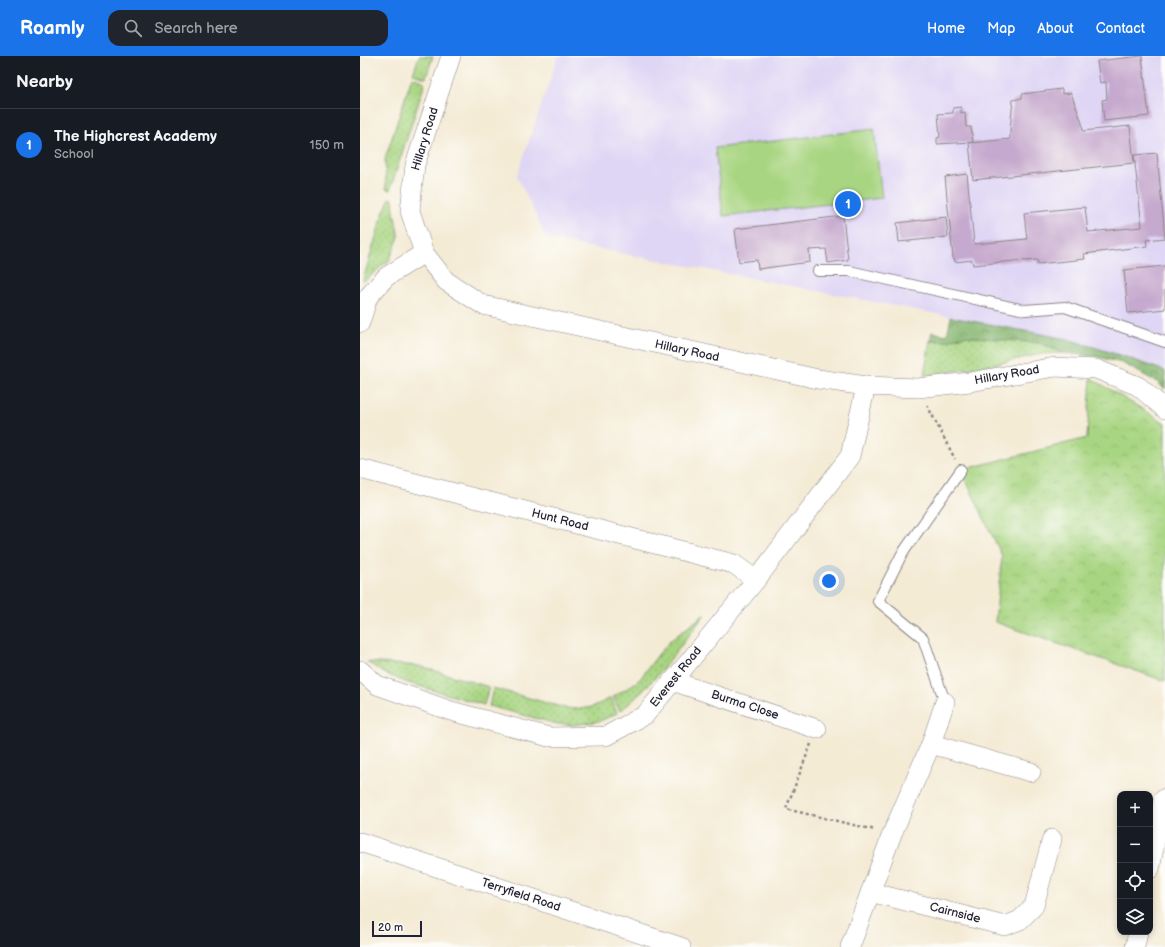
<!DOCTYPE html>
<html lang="en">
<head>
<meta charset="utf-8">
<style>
	:root { --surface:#171b24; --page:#20242c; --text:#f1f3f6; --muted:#9ea1a6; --line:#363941; --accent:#1a73e8 }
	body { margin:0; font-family:"Balsamiq Sans",sans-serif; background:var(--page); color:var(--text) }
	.controls { position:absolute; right:12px; bottom:12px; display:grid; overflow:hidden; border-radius:8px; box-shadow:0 2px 6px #0003 }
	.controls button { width:36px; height:36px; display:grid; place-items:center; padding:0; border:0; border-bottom:1px solid var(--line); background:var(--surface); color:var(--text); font:20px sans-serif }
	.scale { position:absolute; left:12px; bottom:10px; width:50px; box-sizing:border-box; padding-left:4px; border:2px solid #22223b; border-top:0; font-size:11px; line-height:14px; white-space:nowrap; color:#22223b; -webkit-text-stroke:3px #fdfcf7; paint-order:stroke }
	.you { position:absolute; left:469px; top:525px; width:14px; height:14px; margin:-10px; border:3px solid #fff; border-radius:50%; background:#1a73e8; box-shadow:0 0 0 6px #1a73e833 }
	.badge { display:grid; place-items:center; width:26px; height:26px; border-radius:50%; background:var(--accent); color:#fff; font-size:13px; font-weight:700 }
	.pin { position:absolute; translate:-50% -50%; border:2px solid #fff; box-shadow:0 1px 4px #0006 }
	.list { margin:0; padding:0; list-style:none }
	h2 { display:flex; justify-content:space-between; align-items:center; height:52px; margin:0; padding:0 16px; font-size:17px }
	h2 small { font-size:13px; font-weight:400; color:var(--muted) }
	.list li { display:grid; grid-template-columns:26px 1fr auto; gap:12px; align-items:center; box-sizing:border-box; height:72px; padding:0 16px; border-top:1px solid var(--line) }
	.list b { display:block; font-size:15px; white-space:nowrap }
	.list p { margin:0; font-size:13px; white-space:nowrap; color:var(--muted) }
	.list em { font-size:13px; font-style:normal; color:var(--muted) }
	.icon { flex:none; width:22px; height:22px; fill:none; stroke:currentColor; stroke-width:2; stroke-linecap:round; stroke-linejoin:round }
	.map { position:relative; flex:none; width:805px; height:891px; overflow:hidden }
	header { display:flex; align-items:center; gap:24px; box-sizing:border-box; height:56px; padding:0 20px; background:var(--accent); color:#fff }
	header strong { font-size:19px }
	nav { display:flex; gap:22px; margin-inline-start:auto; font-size:14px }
	.search { width:280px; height:36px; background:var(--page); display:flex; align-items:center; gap:10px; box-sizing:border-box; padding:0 14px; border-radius:12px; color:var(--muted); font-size:15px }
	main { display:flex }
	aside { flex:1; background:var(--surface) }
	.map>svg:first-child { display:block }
</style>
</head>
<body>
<header>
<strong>Roamly</strong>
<div class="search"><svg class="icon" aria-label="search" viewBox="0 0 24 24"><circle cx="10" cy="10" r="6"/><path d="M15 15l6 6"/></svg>Search here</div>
<nav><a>Home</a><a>Map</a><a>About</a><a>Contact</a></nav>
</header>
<main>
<aside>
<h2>Nearby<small></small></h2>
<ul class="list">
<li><span class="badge">1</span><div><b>The Highcrest Academy</b><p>School</p></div><em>150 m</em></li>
</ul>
</aside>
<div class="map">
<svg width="805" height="891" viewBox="0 0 805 891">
	<defs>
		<pattern id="grass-dots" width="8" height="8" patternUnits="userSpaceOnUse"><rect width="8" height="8" fill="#a8d581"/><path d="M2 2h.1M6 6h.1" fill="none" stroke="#90b770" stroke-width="1.8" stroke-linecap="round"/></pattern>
		<pattern id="forest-crowns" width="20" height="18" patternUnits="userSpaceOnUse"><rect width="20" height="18" fill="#86b66f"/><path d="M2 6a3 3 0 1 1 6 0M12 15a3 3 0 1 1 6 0" fill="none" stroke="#6d945c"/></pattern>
		<pattern id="park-crowns" width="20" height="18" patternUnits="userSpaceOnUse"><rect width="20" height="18" fill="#a8d581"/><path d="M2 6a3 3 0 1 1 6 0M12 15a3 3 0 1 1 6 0" fill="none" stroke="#90b770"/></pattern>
	</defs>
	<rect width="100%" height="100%" fill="#fdfcf7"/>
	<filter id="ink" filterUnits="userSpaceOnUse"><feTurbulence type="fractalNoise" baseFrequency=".025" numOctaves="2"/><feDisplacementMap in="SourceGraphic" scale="8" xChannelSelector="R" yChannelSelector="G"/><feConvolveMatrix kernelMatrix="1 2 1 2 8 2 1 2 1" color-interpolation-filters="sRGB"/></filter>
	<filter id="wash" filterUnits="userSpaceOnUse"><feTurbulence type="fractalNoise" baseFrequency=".012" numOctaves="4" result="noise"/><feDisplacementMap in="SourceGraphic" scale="16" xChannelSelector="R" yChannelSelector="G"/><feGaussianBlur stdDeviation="0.9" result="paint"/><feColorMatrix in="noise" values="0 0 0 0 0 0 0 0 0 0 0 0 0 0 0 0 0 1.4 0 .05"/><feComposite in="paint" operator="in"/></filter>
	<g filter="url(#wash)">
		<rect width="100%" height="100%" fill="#f4ebd5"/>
		<path fill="#dfd5f5" d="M198,0h607v315l-42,-15 -56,-17 -520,-100 -30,-63z"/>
		<path fill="url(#grass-dots)" stroke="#657c5e" d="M59,0h14l-7,22 -13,-4z
			M52,21l11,4 2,2 -35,107 -4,-1 -1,-30z
			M30,142l3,1 1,13 5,25 -10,24 -6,4 -18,16 -2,-1 19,-64z
			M604,280l76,7 24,10 -23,1 -45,10 -59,10 -13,1 6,-34h17z
			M345,558c-26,34 -51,71 -85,97l-7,-14 15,-9 12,-9 17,-23 14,-16z
			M7,606l52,4 70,21 -5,18 -79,-23 -21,-9z
			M133,632l72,20 15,1 12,-2 19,-9 6,15 -17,8 -25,4 -18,-1 -68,-18z"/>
		<path fill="url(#forest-crowns)" stroke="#546c55" d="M591,261l116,22 56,17 42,15v18l-8,-7 -35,-19 -24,-6 -34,-4 -24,-10 -76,-7 -17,5h-17l2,-9 15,3z"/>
		<path fill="url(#park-crowns)" stroke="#657c5e" d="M731,322l74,45v258l-170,-59 7,-66 -41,-86 126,-32z"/>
		<path fill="#a8d581" stroke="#657c5e" d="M514,73l8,69 -159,18 -8,-68z"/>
		<g id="blocks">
			<path fill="#c6a9ce" d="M782,0l7,60 -45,5 -2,-21 5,-1 -1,-17 -6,1 -3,-22z
				M702,33v5l9,-1 11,30 1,8 47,-5 4,37 -161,17 -4,-37 41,-4v-8l3,-31 9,-2v-4z
				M601,51v6l4,-1 1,15h5l2,15 -36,2v-6l3,-1 -2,-23 15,-1v-5z
				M797,97l8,85 -19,2 1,6 -63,8 1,5 -47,5 -1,-4 -13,1v-1l-51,5 -1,-5 -17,2 -1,-4h-1l-8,-81 22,-3 7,70 53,-5 -3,-26 61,-6 3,25 54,-5 -8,-72z
				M483,160l5,44 -20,3 -2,-14 -17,1 1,12 -52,7 -1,-9 -18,2 -4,-33z
				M586,161l2,20 -49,5 -2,-19z
				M805,210v43l-37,4 -4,-43z"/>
		</g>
	</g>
	<g filter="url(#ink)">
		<use href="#blocks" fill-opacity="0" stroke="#8b8688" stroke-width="1"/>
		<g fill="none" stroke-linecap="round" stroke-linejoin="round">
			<defs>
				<path id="service" d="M458,215h31l176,39 40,-3 100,35
					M585,646l-22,-64 -45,-37 24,-47 59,-84"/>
				<path id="minor" d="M91,0l-36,109 -5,46 14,42 22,28 37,24 335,74 48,7 52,2 52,-6 85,-15 41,2 42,17 27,23
					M0,267l8,-26 18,-20 38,-24
					M0,413l374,95 22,16
					M0,614l17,15 74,26 98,26 57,-1 39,-21 111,-135 94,-124 16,-70
					M312,625l145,48
					M571,688l100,28
					M0,786l321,105
					M790,813l13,-69 2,-2
					M510,836l135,34 15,-6 14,-14 18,-67
					M490,891l42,-113 39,-90 14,-42
					M775,891l3,-15"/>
			</defs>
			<use href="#service" stroke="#8b8688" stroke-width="12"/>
			<use href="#minor" stroke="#8b8688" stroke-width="20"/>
			<path stroke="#8b8688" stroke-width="2.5" stroke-dasharray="3 3" stroke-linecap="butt" d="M567,349l28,54
				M451,688l-25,65 89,21"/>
			<use href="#service" stroke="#fff" stroke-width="10"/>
			<use href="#minor" stroke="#fff" stroke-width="19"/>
		</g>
	</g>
	<g text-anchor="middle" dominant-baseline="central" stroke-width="3" stroke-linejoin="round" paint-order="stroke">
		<g font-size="12" fill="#22223b" stroke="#fdfcf7">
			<text transform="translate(65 83) rotate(-73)">Hillary Road</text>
			<text transform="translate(327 295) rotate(12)">Hillary Road</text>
			<text transform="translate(647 319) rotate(-10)">Hillary Road</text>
			<text transform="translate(200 464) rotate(14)">Hunt Road</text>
			<text transform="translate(316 621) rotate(-51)">Everest Road</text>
			<text transform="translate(385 649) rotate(18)">Burma Close</text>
			<text transform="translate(161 839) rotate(18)">Terryfield Road</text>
			<text transform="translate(595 857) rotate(14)">Cairnside</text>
		</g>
	</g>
</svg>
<div class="controls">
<button>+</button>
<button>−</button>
<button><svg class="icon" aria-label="locate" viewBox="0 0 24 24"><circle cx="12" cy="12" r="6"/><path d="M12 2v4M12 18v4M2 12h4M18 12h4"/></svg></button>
<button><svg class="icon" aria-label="layers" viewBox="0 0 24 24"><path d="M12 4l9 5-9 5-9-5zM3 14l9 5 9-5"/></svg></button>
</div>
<div class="scale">20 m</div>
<div class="you"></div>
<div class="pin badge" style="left:488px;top:148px">1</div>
</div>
</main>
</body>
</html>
